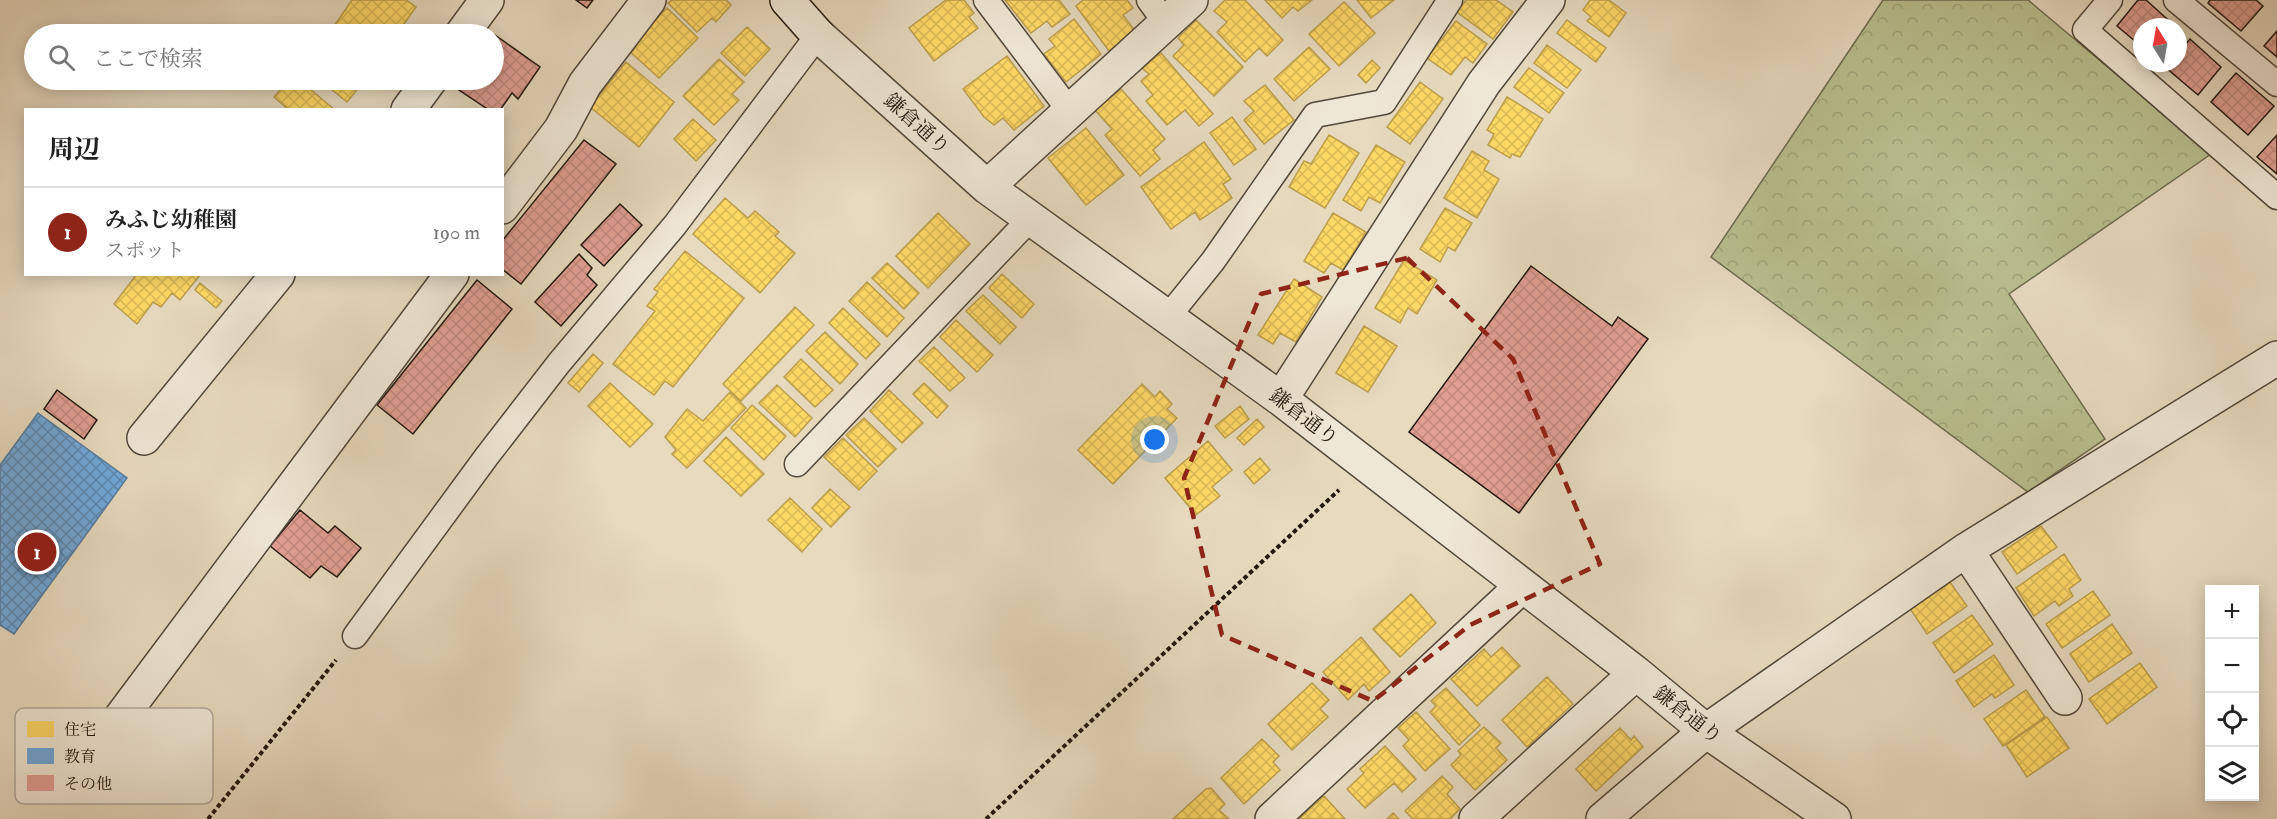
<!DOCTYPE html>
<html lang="ja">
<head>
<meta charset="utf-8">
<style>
	:root { --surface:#fff; --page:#f2f2f2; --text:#222; --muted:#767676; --line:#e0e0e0; --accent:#8f2418 }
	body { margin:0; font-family:"IM FELL Double Pica","Noto Serif JP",serif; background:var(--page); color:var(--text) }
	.controls { position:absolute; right:18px; bottom:18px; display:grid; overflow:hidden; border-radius:0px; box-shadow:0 3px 15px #0003 }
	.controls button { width:54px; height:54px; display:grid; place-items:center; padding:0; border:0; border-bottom:2px solid var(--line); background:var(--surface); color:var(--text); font:30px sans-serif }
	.compass { position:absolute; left:2133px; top:18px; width:54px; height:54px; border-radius:50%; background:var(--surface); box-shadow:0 3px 15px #0003; rotate:349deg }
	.you { position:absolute; left:1155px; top:440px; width:21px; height:21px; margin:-15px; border:4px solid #fff; border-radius:50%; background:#1a73e8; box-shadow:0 0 0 9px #1a73e833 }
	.badge { display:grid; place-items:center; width:39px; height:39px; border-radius:50%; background:var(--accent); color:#fff; font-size:20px; font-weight:700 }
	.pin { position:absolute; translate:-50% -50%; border:3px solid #fff; box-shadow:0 2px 6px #0006 }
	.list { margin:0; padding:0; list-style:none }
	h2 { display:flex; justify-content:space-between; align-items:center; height:78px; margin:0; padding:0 24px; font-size:26px }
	h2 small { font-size:20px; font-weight:400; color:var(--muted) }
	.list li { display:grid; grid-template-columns:39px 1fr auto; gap:18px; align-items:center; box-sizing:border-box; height:90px; padding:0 24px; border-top:2px solid var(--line) }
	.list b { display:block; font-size:22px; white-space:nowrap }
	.list p { margin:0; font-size:20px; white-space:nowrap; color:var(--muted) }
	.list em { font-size:20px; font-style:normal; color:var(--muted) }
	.icon { flex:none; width:33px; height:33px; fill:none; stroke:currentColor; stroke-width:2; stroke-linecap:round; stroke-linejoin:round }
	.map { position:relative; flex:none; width:2277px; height:819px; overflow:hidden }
	.search { position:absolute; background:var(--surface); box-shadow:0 3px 15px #0003; left:24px; top:24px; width:480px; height:66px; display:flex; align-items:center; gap:15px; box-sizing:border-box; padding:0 21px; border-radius:33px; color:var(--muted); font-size:22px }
	.panel { position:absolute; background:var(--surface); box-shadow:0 3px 15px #0003; left:24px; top:108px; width:480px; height:168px; border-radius:0px }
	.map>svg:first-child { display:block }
</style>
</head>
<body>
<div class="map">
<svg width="2277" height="819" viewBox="0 0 2277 819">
	<defs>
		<pattern id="forest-crowns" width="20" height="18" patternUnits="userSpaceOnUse" patternTransform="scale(1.5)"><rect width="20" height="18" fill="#b9be8f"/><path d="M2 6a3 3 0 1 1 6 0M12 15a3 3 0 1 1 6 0" fill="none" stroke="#9fa37a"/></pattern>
		<pattern id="homes-cross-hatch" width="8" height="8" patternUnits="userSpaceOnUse" patternTransform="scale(1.5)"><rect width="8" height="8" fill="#ffd966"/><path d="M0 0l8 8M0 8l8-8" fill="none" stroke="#daba57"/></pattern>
		<pattern id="schools-cross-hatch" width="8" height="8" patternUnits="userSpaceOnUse" patternTransform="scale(1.5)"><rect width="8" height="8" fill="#6fa8dc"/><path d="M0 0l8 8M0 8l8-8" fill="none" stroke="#5b88b1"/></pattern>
		<pattern id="building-cross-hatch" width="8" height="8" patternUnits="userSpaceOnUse" patternTransform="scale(1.5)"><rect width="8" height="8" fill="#e19f93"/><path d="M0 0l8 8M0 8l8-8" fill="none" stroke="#c1887e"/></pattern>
	</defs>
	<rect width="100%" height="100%" fill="#e7dabf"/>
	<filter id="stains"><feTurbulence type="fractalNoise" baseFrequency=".00333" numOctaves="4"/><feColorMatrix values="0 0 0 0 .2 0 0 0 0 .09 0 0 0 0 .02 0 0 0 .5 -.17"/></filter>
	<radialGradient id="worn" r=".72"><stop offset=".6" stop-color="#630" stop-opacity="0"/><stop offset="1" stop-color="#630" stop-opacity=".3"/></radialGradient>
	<path fill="url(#forest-crowns)" stroke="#6d6a4f" stroke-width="1.5" d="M1883,0h145l183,154 -202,140 96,145 -77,53 -317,-235z"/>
	<path fill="url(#homes-cross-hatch)" stroke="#bc9f4c" stroke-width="1.5" d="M352,0h54l10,7 -19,27h-6l-11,-8 -6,8h-29l-11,-8z
		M672,0h54l5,5 -15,17 -4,-4 -15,14 -29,-29z
		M946,0h18l10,13 -5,4 9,11 -44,33 -25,-33z
		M1005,0h54l11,14 -18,13 -5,-6 -16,12z
		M1083,0h44l6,8 -10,7 12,16 -26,20 -33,-45z
		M1225,0h20l38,40 -16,16 -8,-8 -14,14 -28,-30 10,-10 -13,-11z
		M1265,0h47l-14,11 -5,-4 -11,11z
		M1357,0h37l-23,18z
		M1466,0h30l17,12 -20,27 -36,-27z
		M1590,0h19l17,13 -17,24 -22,-16 4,-4 -8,-7z
		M1344,2l31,31 -36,33 -30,-32z
		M667,8l31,30 -39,40 -32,-29z
		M1074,19l27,35 -35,28 -22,-28 11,-8 -6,-7z
		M1196,20l47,47 -29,29 -41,-40 11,-11 -6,-7z
		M1567,20l39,28 -10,14 -39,-29z
		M1456,21l31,23 -14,19 -8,-6 -14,18 -24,-17z
		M747,27l23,22 -25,27 -24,-23z
		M1547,45l34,25 -14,18 -33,-25z
		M1309,47l21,22 -36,32 -20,-22z
		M1161,53l52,61 -14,12 -14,-16 -18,15 -21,-24 7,-6 -12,-14 8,-7 -7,-6z
		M1007,56l37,50 -30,24 -11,-12 -9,7 -10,-8 -21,-28z
		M719,59l25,23 -12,12 7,6 -25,25 -31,-29z
		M1372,60l8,8 -14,15 -8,-8z
		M626,62l48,40 -35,45 -49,-40z
		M1529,68l35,25 -15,20 -35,-26z
		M289,80h10l36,30h-46l-15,-13z
		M320,80h45l-18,22z
		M1420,82l23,17 -33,45 -23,-17z
		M1265,85l29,35 -30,24 -20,-24 10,-9 -10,-10z
		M1121,89l44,50 -12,11 7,9 -20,17 -35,-41 7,-6 -17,-19z
		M1507,97l36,22 -23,38 -8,-3 -2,4 -22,-13 6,-11 -7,-4z
		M1232,117l24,32 -22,16 -24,-32z
		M693,119l23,21 -20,21 -22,-22z
		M1086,128l38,47 -38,30 -38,-47z
		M1329,135l30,18 -34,55 -36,-21 15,-26 7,3z
		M1204,142l27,37 -8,5 9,14 -32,22 -5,-8 -24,17 -30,-42z
		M1376,145l29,17 -25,41 -11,-6 -8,14 -18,-11z
		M1472,151l17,10 -5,9 15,9 -22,39 -33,-20z
		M725,198l23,20 7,-7 24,21 -4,4 20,17 -35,40 -67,-59z
		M1445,208l27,15 -17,28 -7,-4 -8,15 -20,-13z
		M938,213l32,31 -42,44 -32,-32z
		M1333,213l33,19 -23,38 -12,-7 -7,10 -20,-12z
		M685,251l59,47 -71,89 -8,-6 -11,14 -41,-31 42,-53 -8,-5 11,-14 -4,-3z
		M1404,260l33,20 -20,34 -9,-6 -8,15 -25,-15z
		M887,263l32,30 -15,16 -32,-31z
		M137,274h63v1l-20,25 -8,-7 -11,14 -8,-5 -16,22 -23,-20z
		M1002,274l32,30 -12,14 -33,-30z
		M1294,279l28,18 -26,45 -16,-9 -7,11 -15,-9z
		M867,282l37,36 -17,19 -38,-36z
		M200,283l22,18 -6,7 -21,-18z
		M983,295l33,32 -16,17 -34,-33z
		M795,307l19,18 -73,76 -18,-17z
		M843,308l37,36 -14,15 -37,-36z
		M956,320l37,35 -16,17 -37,-35z
		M1364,326l33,20 -29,46 -32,-19z
		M825,332l33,32 -18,20 -34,-33z
		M934,347l31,31 -15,13 -31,-30z
		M593,354l10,9 -24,29 -11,-9z
		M801,359l32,31 -18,17 -31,-30z
		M610,383l43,41 -23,23 -42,-41z
		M924,383l24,23 -11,12 -24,-24z
		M1142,384l13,13 5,-6 12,13 -5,5 10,9 -64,66 -35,-34z
		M777,385l35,33 -17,19 -36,-34z
		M889,390l34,33 -21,20 -32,-32z
		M730,392l16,16 -59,60 -15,-14 4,-4 -11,-13 22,-28 16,12z
		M752,405l34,31 -22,24 -33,-32z
		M1240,406l9,13 -24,19 -10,-12z
		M864,418l32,31 -18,18 -32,-32z
		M1257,419l7,8 -20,18 -7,-7z
		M726,437l38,37 -23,22 -37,-35z
		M843,438l34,33 -18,19 -35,-33z
		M1208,441l24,29 -20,17 8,9 -24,19 -31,-37z
		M1260,458l10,12 -16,14 -10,-12z
		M830,489l20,18 -19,20 -19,-19z
		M790,498l32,31 -20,23 -34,-32z
		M2041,526l16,21 -40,27 -15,-22z
		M2064,554l17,26 -12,9 4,7 -14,10 -4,-5 -21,15 -18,-28z
		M1949,581l18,25 -40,28 -18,-27z
		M2093,591l17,24 -48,33 -16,-24z
		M1411,594l25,29 -36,34 -27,-28z
		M1972,615l21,29 -39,29 -21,-30z
		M2112,624l20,29 -43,29 -19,-28z
		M1361,637l29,35 -21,19 -5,-7 -16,16 -25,-28z
		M1502,647l18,19 -43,40 -26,-27 33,-30 7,8z
		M1994,655l20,30 -19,13 -3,-4 -18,13 -18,-26z
		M2140,663l17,24 -50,37 -18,-25z
		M1547,677l26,27 -46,43 -25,-27z
		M1312,683l17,17 -9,9 8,8 -36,33 -24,-26z
		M1446,688l34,37 -21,20 -29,-33 6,-6 -5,-5z
		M2026,690l19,27 -42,29 -19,-27z
		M1416,712l34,37 -25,22 -22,-25 6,-6 -11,-12z
		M2047,717l22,31 -42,29 -21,-32z
		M1484,727l17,16 -5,5 11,12 -32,30 -24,-25 10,-10 -3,-4z
		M1620,728l11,12 3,-4 9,11 -47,44 -20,-22z
		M1262,739l17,17 -6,6 7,8 -36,34 -23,-26z
		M1385,746l31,33 -14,13 -8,-9 -29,25 -18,-19 17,-16 -4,-4z
		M1442,776l11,11 -6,7 13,15 -10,10h-37l-8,-8z
		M1211,788l14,16 -6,6 10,9h-56l33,-30z
		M1324,796l21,23h-46z
		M1393,813l6,6h-12z"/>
	<path fill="url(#schools-cross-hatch)" stroke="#587c9e" stroke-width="1.5" d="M38,413l89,65 -113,156 -14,-9v-160z"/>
	<path fill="url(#building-cross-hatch)" stroke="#21170f" stroke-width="1.5" d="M576,0h17l-6,8z
		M2138,0h8l30,27h-34v20l-25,-21z
		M2210,0h46l7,6 -22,25 -33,-28z
		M2277,31v26l-13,-11z
		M495,35l45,32 -22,32 -6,-6 -12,17h-11l-33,-22 6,-8h32z
		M2190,39l31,28 -23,28 -33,-28 4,-4h9v-10z
		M2236,73l38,33 -26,29 -37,-33z
		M2277,135v39l-20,-17z
		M584,140l32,24 -95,120 -19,-15v-28z
		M620,204l22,21 -38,41 -23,-21z
		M579,254l13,14 -5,7 10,10 -36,41 -26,-24z
		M1531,266l81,60 6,-9 30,22 -129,174 -110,-81z
		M477,280l35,29 -99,125 -36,-29z
		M57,390l40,30 -13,19 -40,-30z
		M300,510l28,23 7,-7 26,22 -24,29 -16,-11 -11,12 -40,-32z"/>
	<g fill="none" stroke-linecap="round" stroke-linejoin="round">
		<defs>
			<path id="lane" d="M986,0l83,110
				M1149,0l16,22
				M2110,0l-25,30 192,167
				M2176,0l101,84
				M1167,318l46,-57 102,-146 69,-13 66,-102
				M797,464l234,-246
				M355,636l132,-180 72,-93 116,-138 143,-190"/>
			<path id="street" d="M462,34l25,-34
				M818,35l169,152 294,212 355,274 70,58 128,88
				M408,110l22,-30
				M987,187l204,-187
				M502,207l59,-78 24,-45 64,-84
				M1281,399l203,-316 64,-83
				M144,438l134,-164
				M1966,550l99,148
				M92,756l360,-482
				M1272,819l250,-233
				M1476,819l160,-146
				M1603,819l103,-88 260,-181 311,-192"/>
			<path id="secondary" d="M787,0l31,35"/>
		</defs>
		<use href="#lane" stroke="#52483b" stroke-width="27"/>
		<use href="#street" stroke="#52483b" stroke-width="36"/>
		<use href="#secondary" stroke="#21170f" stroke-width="36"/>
		<path stroke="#21170f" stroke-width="4" stroke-dasharray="4.5 3" stroke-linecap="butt" d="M208,819l128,-159
			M986,819l353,-329"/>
		<use href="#lane" stroke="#efe7d5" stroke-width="24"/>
		<use href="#street" stroke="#efe7d5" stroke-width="33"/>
		<use href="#secondary" stroke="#efe7d5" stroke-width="33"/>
	</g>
	<path fill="none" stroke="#8f2418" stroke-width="4.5" stroke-dasharray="12 8" stroke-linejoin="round" d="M1407,258l106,101 87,205 -130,61 -97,76 -151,-66 -38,-157 77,-184z"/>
	<g text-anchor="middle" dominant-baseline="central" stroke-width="6" stroke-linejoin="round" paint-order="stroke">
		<g font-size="20" fill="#21170f" stroke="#efe7d5">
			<text transform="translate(917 124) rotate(42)">鎌倉通り</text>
			<text transform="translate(1304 417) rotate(37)">鎌倉通り</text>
			<text transform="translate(1688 715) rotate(38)">鎌倉通り</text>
		</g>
	</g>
	<rect x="15" y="708" width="198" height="96" rx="9" fill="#efe7d5" stroke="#b1a99a" stroke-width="1.5"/>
	<rect x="27" y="721" width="27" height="16" fill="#ffd966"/>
	<rect x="27" y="748" width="27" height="16" fill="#6fa8dc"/>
	<rect x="27" y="775" width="27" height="16" fill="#e19f93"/>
	<g font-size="16" fill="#21170f">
		<text x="64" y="735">住宅</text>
		<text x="64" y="762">教育</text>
		<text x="64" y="789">その他</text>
	</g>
	<rect width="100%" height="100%" filter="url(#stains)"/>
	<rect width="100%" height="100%" fill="url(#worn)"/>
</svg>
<div class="controls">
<button>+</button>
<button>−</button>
<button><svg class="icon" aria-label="locate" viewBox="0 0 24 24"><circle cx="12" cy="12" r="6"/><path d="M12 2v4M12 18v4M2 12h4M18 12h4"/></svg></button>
<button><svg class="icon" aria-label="layers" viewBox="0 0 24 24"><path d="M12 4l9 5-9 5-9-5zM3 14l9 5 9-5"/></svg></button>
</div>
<svg class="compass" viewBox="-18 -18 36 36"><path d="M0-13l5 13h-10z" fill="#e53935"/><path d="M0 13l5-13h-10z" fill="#767676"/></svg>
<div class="you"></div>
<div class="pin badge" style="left:37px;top:552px">1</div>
<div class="search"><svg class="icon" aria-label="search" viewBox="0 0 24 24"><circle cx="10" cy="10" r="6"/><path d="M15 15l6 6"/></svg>ここで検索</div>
<section class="panel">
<h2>周辺<small></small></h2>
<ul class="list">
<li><span class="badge">1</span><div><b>みふじ幼稚園</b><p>スポット</p></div><em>190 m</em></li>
</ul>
</section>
</div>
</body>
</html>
